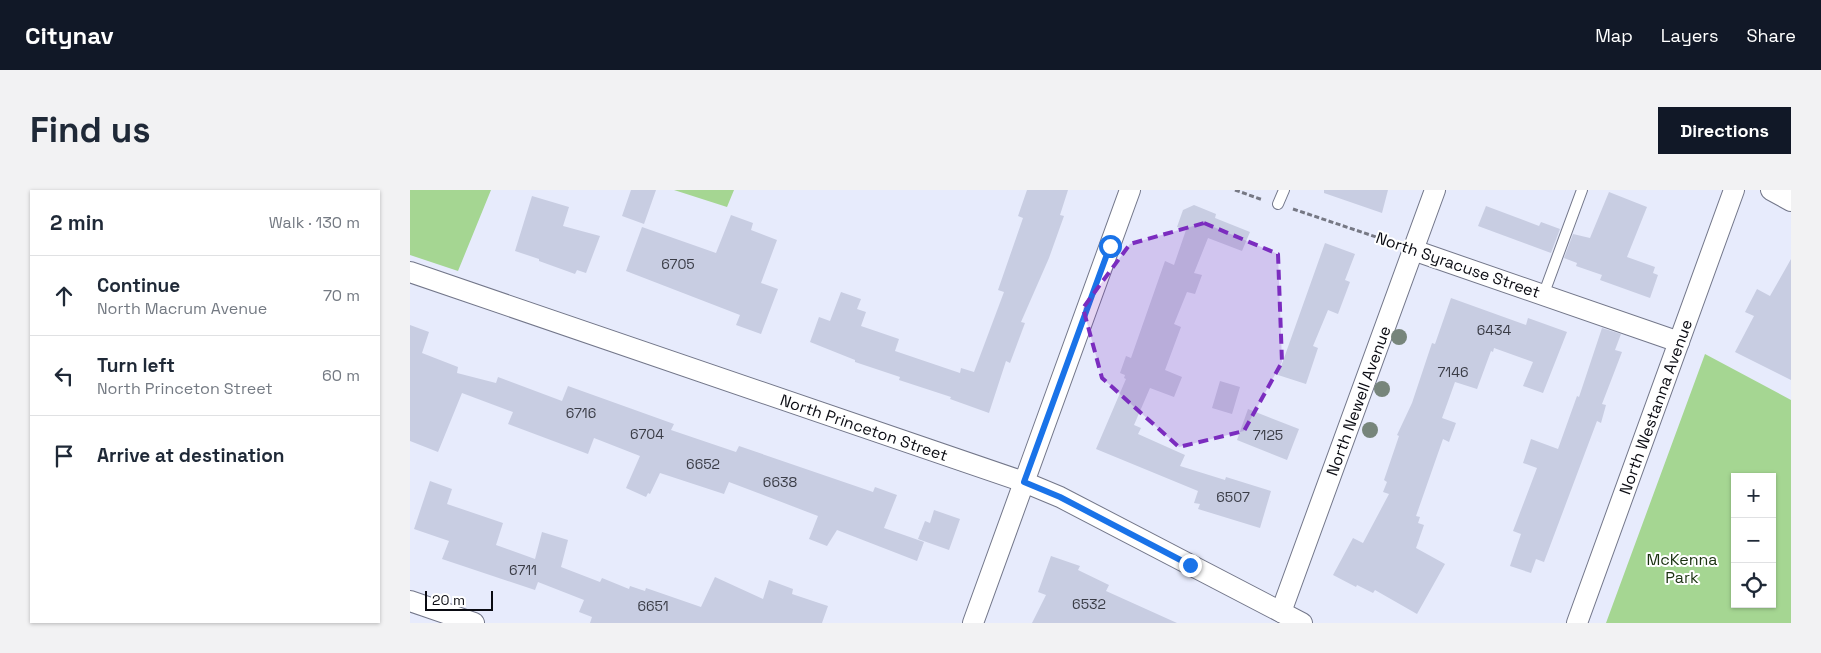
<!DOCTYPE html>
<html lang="en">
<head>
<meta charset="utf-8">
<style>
	:root { --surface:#fff; --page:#f2f2f3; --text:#1f2937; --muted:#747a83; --line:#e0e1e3; --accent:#111827 }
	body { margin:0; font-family:"Space Grotesk",sans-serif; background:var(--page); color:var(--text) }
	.controls { position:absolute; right:15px; bottom:15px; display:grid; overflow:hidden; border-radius:0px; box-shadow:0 1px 4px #0004 }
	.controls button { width:45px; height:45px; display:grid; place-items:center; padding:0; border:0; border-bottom:1px solid var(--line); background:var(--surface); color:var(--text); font:25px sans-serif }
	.scale { position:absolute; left:15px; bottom:12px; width:68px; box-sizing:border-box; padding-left:5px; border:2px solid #0a0b12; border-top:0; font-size:14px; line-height:18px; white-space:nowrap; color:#0a0b12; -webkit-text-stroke:4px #fff; paint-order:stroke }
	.stop { position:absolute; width:15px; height:15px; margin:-11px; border:4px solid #1a73e8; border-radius:50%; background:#fff }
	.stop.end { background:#1a73e8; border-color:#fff; box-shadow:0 1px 5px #0008 }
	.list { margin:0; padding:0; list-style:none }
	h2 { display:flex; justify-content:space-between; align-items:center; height:65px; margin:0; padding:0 20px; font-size:21px }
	h2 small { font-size:16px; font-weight:400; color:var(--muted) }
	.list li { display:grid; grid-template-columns:32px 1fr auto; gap:15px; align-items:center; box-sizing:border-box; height:80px; padding:0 20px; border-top:1px solid var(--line) }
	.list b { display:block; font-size:19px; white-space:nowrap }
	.list p { margin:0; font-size:16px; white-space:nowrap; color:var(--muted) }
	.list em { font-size:16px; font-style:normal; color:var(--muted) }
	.icon { flex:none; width:28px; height:28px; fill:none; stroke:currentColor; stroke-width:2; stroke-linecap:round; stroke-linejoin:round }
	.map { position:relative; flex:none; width:1381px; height:433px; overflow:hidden; border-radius:0px }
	header { display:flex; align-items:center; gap:30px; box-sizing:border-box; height:70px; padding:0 25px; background:var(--accent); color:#fff }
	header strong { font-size:24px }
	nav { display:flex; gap:28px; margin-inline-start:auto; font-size:18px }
	.intro { display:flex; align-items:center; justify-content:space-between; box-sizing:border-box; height:120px; padding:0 30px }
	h1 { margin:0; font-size:35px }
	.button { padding:12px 22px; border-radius:0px; background:var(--accent); color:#fff; font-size:18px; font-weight:700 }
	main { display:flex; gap:30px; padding:0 30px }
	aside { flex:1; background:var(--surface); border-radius:0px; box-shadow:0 1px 4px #0004 }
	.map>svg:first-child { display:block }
</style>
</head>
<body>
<header>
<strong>Citynav</strong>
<nav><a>Map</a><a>Layers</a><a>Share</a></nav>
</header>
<div class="intro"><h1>Find us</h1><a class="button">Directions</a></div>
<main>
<aside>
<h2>2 min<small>Walk · 130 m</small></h2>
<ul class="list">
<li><svg class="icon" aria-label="ahead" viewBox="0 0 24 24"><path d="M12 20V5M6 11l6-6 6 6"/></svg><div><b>Continue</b><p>North Macrum Avenue</p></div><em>70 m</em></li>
<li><svg class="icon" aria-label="left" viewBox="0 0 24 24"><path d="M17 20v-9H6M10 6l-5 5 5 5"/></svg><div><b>Turn left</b><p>North Princeton Street</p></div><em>60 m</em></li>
<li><svg class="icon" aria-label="arrive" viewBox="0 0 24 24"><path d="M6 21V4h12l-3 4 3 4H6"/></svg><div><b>Arrive at destination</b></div></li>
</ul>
</aside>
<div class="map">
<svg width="1381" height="433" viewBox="0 0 1381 433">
	<rect width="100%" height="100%" fill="#e7ebfc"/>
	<path fill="#a5d692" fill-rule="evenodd" d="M0,0h81l-33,81 -48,-16z
		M264,0h60l-7,17z
		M1295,164l86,46v223h-185zM1325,287h37v127h-37z"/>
	<path fill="#c8cde2" d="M221,0h25l-12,34 -22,-8z
		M617,0h41l-8,25 4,1 -15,42 -28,64 4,1 -15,40 -4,-2 -17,52 -39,-14 1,-2 -52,-17 1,-3 -45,-15v-2l-45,-18 9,-25 11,4 11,-29 20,7 -4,10 9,3 -5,14 38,13 -4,12 65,22 1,-5 13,4 30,-80 -6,-2 25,-72 -5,-2z
		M914,0h64l-6,23 -58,-20z
		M1199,2l38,15 -20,50 28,10 -2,6 5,2 -8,23 -50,-18 2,-5 -26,-9 1,-3 -13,-5 9,-24 17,4z
		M122,6l37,11 -6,19 37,10 -14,37 -9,-3 -2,4 -36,-13v-2l-24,-8z
		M784,15l22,9 -1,4 35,14 -8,19 -34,-13 -14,35 8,2 -7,19 -8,-2 -13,32 7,3 -16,43 17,7 -8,20 -24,-9 -16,37 7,3 -3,6 47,21 -5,11 45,14 1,-3 45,14 -11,37 -62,-19 2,-5 -6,-1 4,-12 -102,-42 30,-70 -2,-1 1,-3 -5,-2 6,-17 5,2 34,-97 9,4 12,-35 -9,-3 6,-17z
		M1076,16l53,20 2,-4 19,7 -9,24 -73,-27z
		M321,25l22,8 -2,7 26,10 -16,43 17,6 -17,45 -25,-9 4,-10 -114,-44 16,-44 74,26z
		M915,53l30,11 -10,26 5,2 -12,32 -10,-4 -15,36 5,2 -12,36 -28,-9z
		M1381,69v121l-56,-28 19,-36 -9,-4 12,-23 13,7z
		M1041,108l75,27 2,-7 39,14 -24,61 -20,-7 10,-24 -39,-14 -1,4 -2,-1 -14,38 -22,-7 -13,36 14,5 -7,19 -6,-3 -27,77 4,1 -2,6 6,2 -8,23 29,16 -28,50 -42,-24 -2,3 -16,-8 -1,2 -23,-12 20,-37 10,5 26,-49 -6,-2 4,-10 -3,-2 15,-44 -2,-1 15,-32 20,-60 3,1z
		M0,135l19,7 -7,21 36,14 -1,6 39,10 2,-6 64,24 6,-15 106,38 -3,6 65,22 3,-6 134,46 2,-5 22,8 -13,33 40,14 -7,19 -80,-31 -10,16 -18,-7 9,-23 -89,-34 -5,12 -64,-21 -10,21 -2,-1 -2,4 -20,-9 14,-32 -46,-18 -6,16 -80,-30 5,-12 -51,-19 -24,59 -28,-11z
		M1192,138l19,6 -6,16 7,2 -20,52 4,1 -5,18 -4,-2 -53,141 -8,-3 -5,14 -21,-7 11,-32 -8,-3 24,-63 -14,-5 8,-24 27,10 19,-53 2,1z
		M810,191l20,6 -8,27 -20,-6z
		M838,219l51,20 -12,31 -50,-20z
		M20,291l22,8 -5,15 56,19 -7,22 39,14 7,-27 26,8 -7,27 39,15 2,-4 27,11 1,-3 15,5 1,-3 55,19 14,-30 48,22 6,-19 24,9 -1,5 36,12 -6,17h-232l2,-6 -13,-5 5,-12 -46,-18 -3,8 -93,-31 7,-18 -35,-12z
		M524,320l26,9 -11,31 -31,-11 7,-18 5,2z
		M641,366l29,10 -2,4 31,15 -3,6 71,32h-145l14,-28 -8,-3z"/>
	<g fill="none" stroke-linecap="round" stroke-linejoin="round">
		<defs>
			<path id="service" d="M868,14l6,-14
				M1134,103l38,-103"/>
			<g id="minor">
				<path d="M1361,0l20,11"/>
				<path d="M1003,60l266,92"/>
				<path id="s1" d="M0,82l614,210 36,15 242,126"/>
				<path d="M0,411l64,22"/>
				<path id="s2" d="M871,422l154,-422"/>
				<path d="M563,433l157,-433"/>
				<path id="s3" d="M1167,433l157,-433"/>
			</g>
		</defs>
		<use href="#service" stroke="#73778a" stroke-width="12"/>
		<use href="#minor" stroke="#73778a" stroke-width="22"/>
		<path stroke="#767884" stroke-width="3" stroke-dasharray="5 2.5" stroke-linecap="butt" d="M825,0l28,10
			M883,19l101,34"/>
		<use href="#service" stroke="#fff" stroke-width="10"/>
		<use href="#minor" stroke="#fff" stroke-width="20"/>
	</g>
	<g fill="#77857b">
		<circle cx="989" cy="147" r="8"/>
		<circle cx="972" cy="199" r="8"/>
		<circle cx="960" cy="240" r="8"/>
	</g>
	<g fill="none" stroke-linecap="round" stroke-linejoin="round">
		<path stroke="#1a73e8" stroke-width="6" d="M700,56l-86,236 36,15 130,68"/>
	</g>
	<path fill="#7b2cbf" fill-opacity="0.2" stroke="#7b2cbf" stroke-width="4" stroke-dasharray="10 6" stroke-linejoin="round" d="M794,33l74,31 4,108 -38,69 -65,16 -77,-69 -19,-70 47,-64z"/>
	<g text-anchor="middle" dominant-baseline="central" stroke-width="4" stroke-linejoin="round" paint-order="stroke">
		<g font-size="14" fill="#3a3c46">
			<text x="268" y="74">6705</text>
			<text x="1084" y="140">6434</text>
			<text x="1043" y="182">7146</text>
			<text x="171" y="223">6716</text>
			<text x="237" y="244">6704</text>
			<text x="858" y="245">7125</text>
			<text x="293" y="274">6652</text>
			<text x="370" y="292">6638</text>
			<text x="823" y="307">6507</text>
			<text x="113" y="380">6711</text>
			<text x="679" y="414">6532</text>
			<text x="243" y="416">6651</text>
		</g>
		<g font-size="16" fill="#0a0b12" stroke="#fff">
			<text transform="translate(1048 75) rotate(19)">North Syracuse Street</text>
			<text stroke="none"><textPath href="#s2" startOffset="225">North Newell Avenue</textPath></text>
			<text stroke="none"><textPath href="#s3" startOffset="230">North Westanna Avenue</textPath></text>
			<text stroke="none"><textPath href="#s1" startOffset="480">North Princeton Street</textPath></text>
		</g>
		<g font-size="16" fill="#1b3211" stroke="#fff">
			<text x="1272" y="369">McKenna<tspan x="1272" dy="18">Park</tspan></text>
		</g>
	</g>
</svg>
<div class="controls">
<button>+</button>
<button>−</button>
<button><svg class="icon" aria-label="locate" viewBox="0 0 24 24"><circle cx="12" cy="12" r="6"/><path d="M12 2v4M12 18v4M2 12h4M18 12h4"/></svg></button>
</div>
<div class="scale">20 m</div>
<div class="stop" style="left:700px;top:56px"></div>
<div class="stop end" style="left:780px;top:375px"></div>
</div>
</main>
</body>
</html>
